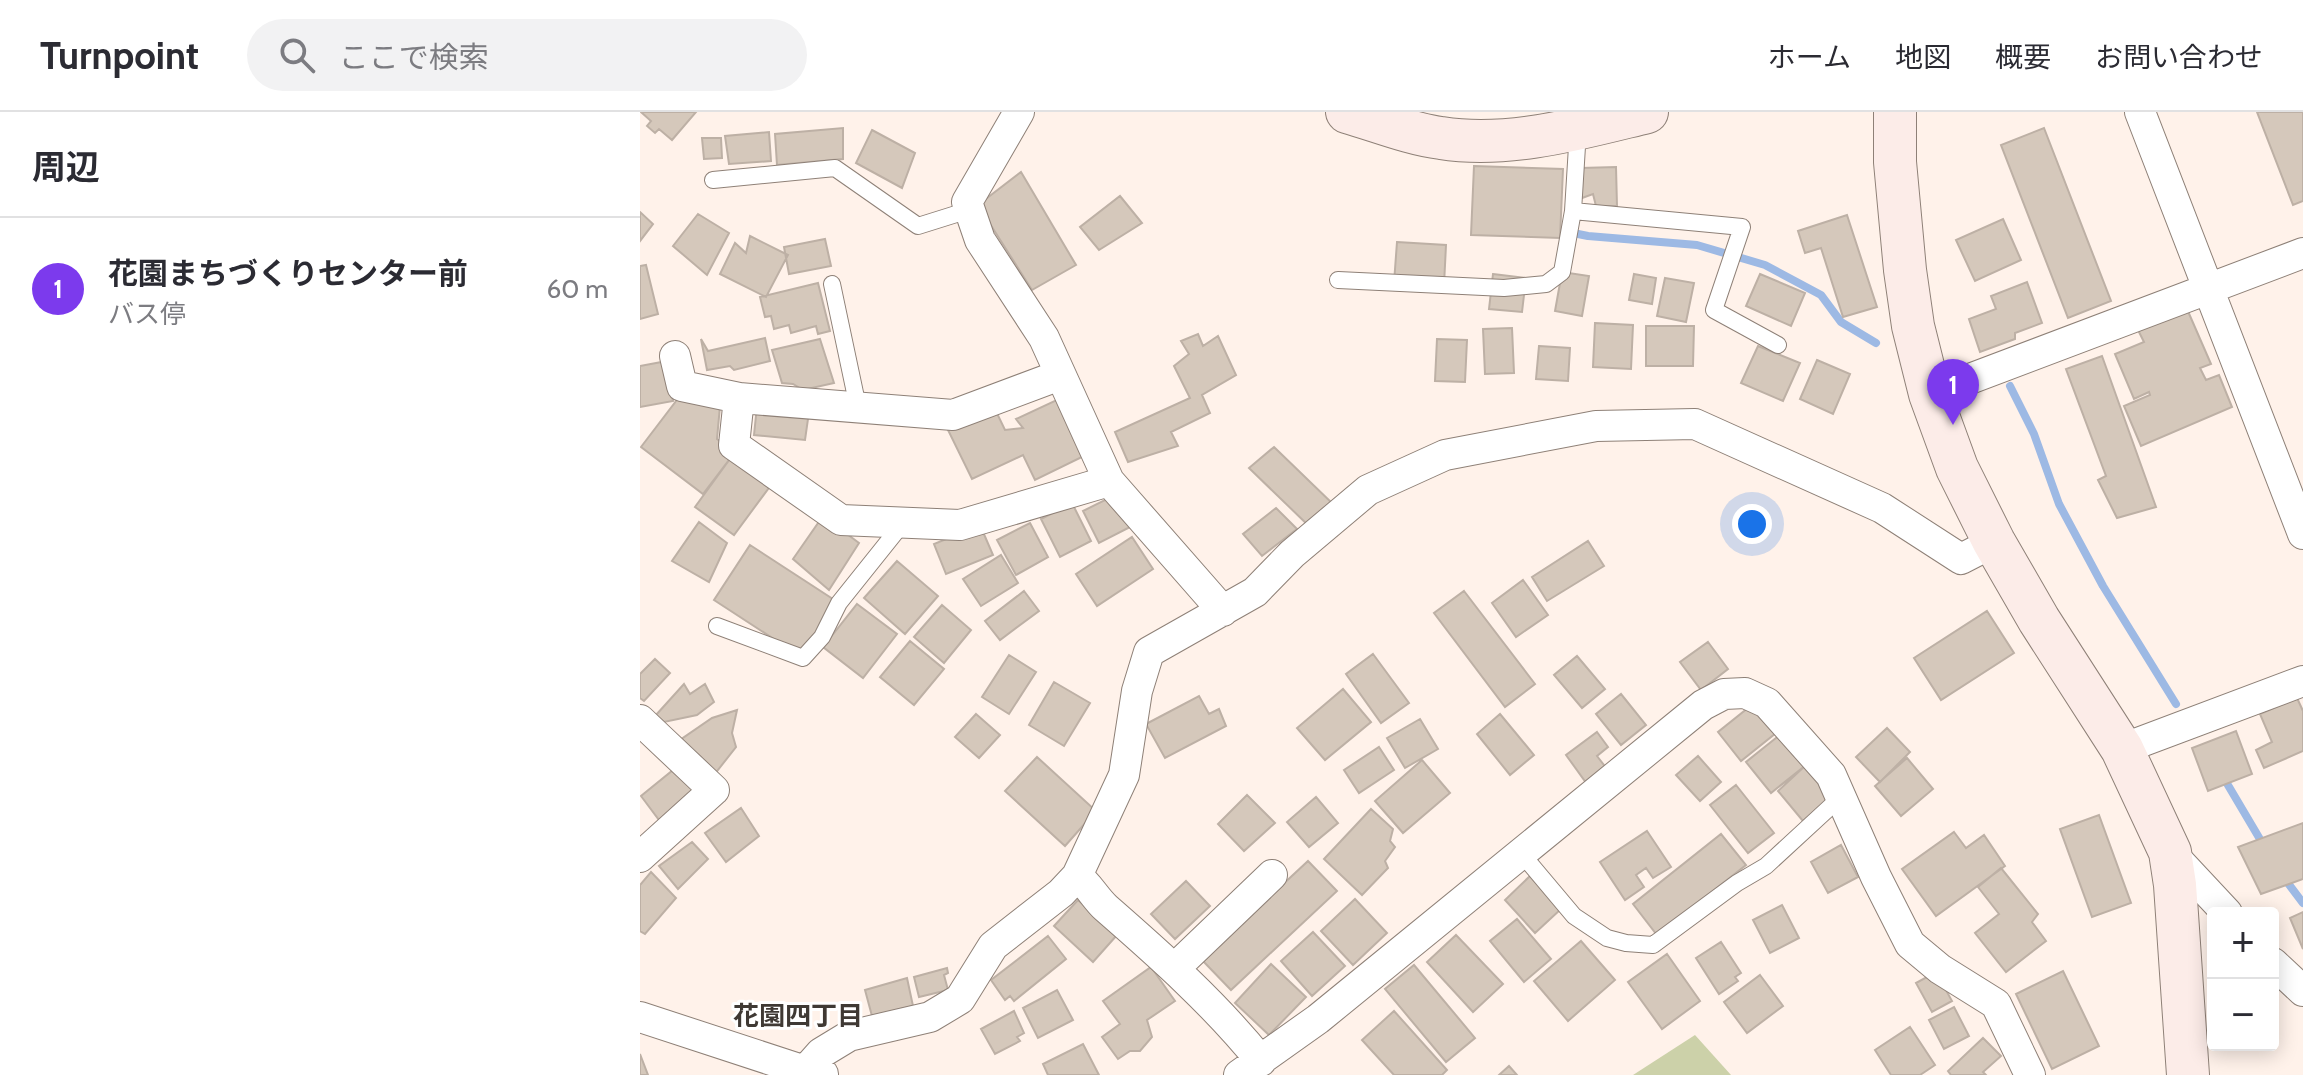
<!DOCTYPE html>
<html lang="ja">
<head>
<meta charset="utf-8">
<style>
	:root { --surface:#fff; --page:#f2f2f3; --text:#2b2b33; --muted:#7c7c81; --line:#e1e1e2; --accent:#7c3aed }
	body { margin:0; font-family:Cabin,"Noto Sans JP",sans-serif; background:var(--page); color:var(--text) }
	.controls { position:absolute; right:24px; bottom:24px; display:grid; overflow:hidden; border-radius:8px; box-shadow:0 4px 20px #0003 }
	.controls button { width:72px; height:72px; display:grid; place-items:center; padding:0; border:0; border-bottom:2px solid var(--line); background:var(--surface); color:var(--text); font:40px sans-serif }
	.you { position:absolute; left:1112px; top:412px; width:28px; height:28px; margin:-20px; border:6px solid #fff; border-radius:50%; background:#1a73e8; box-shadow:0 0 0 12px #1a73e833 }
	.badge { display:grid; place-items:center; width:52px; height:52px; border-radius:50%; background:var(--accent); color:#fff; font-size:26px; font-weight:700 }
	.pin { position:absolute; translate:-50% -66px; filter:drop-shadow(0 2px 4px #0008) }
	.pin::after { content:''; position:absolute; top:42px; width:28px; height:24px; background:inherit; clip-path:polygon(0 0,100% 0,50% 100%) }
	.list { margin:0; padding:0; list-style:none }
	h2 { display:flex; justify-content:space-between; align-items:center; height:104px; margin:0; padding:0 32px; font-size:34px }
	h2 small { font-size:26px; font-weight:400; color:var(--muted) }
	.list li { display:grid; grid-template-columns:52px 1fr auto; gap:24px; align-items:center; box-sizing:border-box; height:144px; padding:0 32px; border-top:2px solid var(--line) }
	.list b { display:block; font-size:30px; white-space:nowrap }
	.list p { margin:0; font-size:26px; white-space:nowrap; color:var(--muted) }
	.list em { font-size:26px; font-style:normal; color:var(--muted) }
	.icon { flex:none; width:44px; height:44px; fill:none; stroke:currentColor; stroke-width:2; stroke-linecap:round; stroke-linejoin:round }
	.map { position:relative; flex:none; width:1663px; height:963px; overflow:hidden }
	header { display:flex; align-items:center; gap:48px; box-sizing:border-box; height:112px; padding:0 40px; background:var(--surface); border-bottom:2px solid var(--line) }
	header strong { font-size:38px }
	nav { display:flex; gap:44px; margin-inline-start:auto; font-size:28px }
	.search { width:560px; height:72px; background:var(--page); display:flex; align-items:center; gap:20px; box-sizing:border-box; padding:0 28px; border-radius:44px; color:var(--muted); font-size:30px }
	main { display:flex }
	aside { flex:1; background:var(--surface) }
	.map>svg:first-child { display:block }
</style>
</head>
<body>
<header>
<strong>Turnpoint</strong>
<div class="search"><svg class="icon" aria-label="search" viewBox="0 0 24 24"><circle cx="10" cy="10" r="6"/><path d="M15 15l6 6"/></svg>ここで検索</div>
<nav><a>ホーム</a><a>地図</a><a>概要</a><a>お問い合わせ</a></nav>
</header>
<main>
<aside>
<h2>周辺<small></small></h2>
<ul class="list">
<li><span class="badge">1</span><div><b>花園まちづくりセンター前</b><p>バス停</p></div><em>60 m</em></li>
</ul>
</aside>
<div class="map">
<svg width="1663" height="963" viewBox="0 0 1663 963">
	<rect width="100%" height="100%" fill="#fff2ea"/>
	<path fill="#ccd1a9" d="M1055,923l36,40h-98z"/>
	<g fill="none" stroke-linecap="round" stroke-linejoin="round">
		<path stroke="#9db9e4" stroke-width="8" d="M928,120l20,4 109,9 68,20 56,30 20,27 35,21
			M1370,274l24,48 25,70 44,82 73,118
			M1582,663l42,71
			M1644,766l19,25"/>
	</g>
	<path fill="#d5c8bb" stroke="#bdb0a5" stroke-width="2" d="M1,0h55l-24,28 -13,-11 -4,4 -8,-7 4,-5z
		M1617,0h46v89l-10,4z
		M203,16v31l-66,6 -2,-31z
		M1404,16l67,173 -43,17 -67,-173z
		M232,18l43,23 -13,35 -46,-25z
		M129,20l2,29 -42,3 -4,-28z
		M62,26h19l1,20 -18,1z
		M834,54l89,3 -3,69 -89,-3z
		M976,55l1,39h-21l-3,-12 -11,4 -1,-30z
		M381,60l55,93 -44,25 -54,-85z
		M480,84l22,27 -43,27 -19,-23z
		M0,100l13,12 -13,17z
		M58,102l31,19 -22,42 -34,-29z
		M1207,103l30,92 -34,10 -22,-69 -16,5 -7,-22z
		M1363,107l18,41 -46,21 -19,-41z
		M110,124l38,19 -22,42 -46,-23 15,-31 11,10z
		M185,127l6,27 -42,8 -5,-27z
		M757,130l49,3 -2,40 -50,-2z
		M6,153l12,49 -18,5v-53z
		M922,160l27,4 -7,40 -27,-5z
		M853,162l33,4 -4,34 -33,-3z
		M994,162l22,4 -4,26 -23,-4z
		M1120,162l45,19 -14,33 -45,-20z
		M1025,166l29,5 -8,39 -29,-6z
		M1387,170l15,41 -27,10v6l-35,13 -11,-33 27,-10 -5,-13z
		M178,171l12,48 -12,3 -2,-8 -25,7 -2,-8 -15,4 -3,-13 -6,1 -5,-20z
		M1547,197l24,55 -11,4 6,12 13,-5 13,32 -91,39 -17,-40 26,-11 -1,-3 -15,7 -19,-45 29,-12 -6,-12z
		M955,211l38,2 -2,44 -38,-2z
		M1006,214h48l-1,40h-47z
		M872,216l2,45 -29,1 -2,-45z
		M558,222l5,12 15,-10 18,39 -34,20 8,18 -39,19 7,14 -50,16 -13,-30 75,-34 -16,-32 15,-12 -8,-13z
		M125,226l5,23 -36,9 -4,-4 -23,4 -6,-31 7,12z
		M180,227l14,44 -31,7 -10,-6 -11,-1 -10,-33z
		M797,227l30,1 -2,42 -30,-1z
		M899,234l31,2 -2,33 -32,-2z
		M1118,234l42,17 -17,38 -42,-18z
		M1462,244l54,151 -39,11 -19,-38 8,-4 -40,-107z
		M1177,248l33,14 -17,40 -33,-15z
		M27,249l6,40 -33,6v-41z
		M43,280l37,14 -3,33 18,13 -32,42 -62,-47z
		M421,286l27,56 -53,26 -12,-25 -51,24 -24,-49 46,-23 11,23 18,-2 -7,-9z
		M117,294l52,6 -4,28 -51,-5z
		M634,335l60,58 -23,23 -62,-60z
		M95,340l39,29 -40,54 -39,-28z
		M479,381l15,32 -35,18 -16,-32z
		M432,391l19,38 -31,16 -19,-38z
		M636,396l21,21 -35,27 -19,-22z
		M183,404l36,27 -30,47 -36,-31z
		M59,410l28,21 -18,39 -37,-21z
		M390,411l18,34 -32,18 -19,-35z
		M340,413l13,30 -47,19 -12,-30z
		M492,425l21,32 -56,37 -21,-32z
		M948,429l16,25 -57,35 -15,-24z
		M110,433l89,58 -36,55 -89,-58z
		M361,443l17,28 -37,23 -18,-27z
		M257,449l41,35 -33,38 -41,-36z
		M883,468l25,35 -32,22 -24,-34z
		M384,479l15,20 -39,29 -15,-19z
		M824,479l71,93 -30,23 -71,-94z
		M217,492l40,30 -34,44 -40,-31z
		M302,493l29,25 -27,33 -30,-26z
		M1347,499l27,42 -73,47 -27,-42z
		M270,529l34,28 -30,36 -34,-28z
		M1068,530l20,27 -27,21 -21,-28z
		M733,542l36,49 -28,20 -35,-49z
		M369,543l27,17 -27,42 -27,-17z
		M937,544l28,33 -23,19 -28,-33z
		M15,547l15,14 -26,28 -4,-3v-24z
		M414,570l36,21 -26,43 -35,-21z
		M44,572l6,10 15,-10 9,18 -17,13 -33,7 -8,-7z
		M703,577l28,33 -46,38 -28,-32z
		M981,582l25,31 -25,20 -25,-31z
		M559,584l10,18 10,-5 7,17 -61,32 -19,-34z
		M1657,586l6,13v40l-39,17 -8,-18 16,-8 -12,-28z
		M1113,592l23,29 -35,28 -23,-29z
		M97,598l-5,23 4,14 -22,28 -34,-35 32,-22z
		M336,602l24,21 -21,23 -24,-21z
		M860,602l34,41 -24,20 -33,-41z
		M780,607l18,30 -33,19 -18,-30z
		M1247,616l23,24 -30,30 -24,-25z
		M1596,619l16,43 -44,17 -16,-43z
		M957,620l11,15 -11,9 10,13 -20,15 -21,-29z
		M1141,622l25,31 -35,28 -25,-31z
		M739,635l15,23 -35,23 -15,-23z
		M1058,644l23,26 -21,19 -24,-26z
		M397,645l59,54 -31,35 -60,-55z
		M1267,646l26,31 -32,27 -26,-30z
		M782,648l28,33 -47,40 -28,-32z
		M1166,653l27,30 -30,26 -25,-30z
		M38,654l21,26 -37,32 -21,-28z
		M1096,673l38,48 -26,20 -38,-48z
		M607,683l28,28 -31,28 -26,-27z
		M676,685l22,26 -29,24 -22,-25z
		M101,696l18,28 -33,26 -21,-29z
		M731,697l22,20 -3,12 5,6 -10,14 3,7 -26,27 -38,-36z
		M1459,703l32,88 -39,14 -32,-88z
		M1663,711v56l-42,15 -23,-47z
		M1007,719l24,36 -18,11 -7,-10 -10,7 8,12 -19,13 -25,-38z
		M1314,720l12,16 18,-13 21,31 -69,50 -34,-47z
		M1081,722l25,31 -89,70 -24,-31z
		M52,730l16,17 -30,30 -19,-23z
		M1201,733l17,32 -30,16 -17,-31z
		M668,749l29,30 -106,99 -29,-30z
		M1361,756l37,46 -6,8 14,19 -40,31 -31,-39 24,-19 -21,-27z
		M11,760l25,26 -31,36 -5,-3v-46z
		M890,764l31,33 -26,24 -30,-33z
		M546,769l24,25 -35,33 -24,-25z
		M715,787l32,34 -34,32 -32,-34z
		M438,788l39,35 -24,27 -39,-36z
		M1142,793l17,33 -29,15 -17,-33z
		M1663,800v37l-13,-31z
		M877,807l34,40 -27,23 -34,-41z
		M673,820l32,34 -33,30 -31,-35z
		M816,823l47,49 -30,28 -46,-50z
		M408,824l18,23 -52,42 -4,-5 -5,4 -14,-20z
		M941,829l34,39 -47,41 -34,-40z
		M1081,830l20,31 -6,4 3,4 -19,13 -23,-36z
		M1027,842l33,47 -38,28 -34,-47z
		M631,852l35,33 -37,38 -34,-32z
		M774,853l61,73 -29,24 -61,-73z
		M511,855l24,34 -28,19 5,17 -12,14h-10l-12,8 -16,-22 18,-13 -17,-23z
		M307,856l1,5 -4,2 4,15 -29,7 -5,-20z
		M1423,859l36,75 -47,23 -36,-75z
		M1296,860l16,29 -20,11 -16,-29z
		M1120,863l23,31 -36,27 -23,-31z
		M267,866l6,28 -41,10 -7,-26z
		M417,878l16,30 -35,18 -15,-30z
		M1314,895l15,29 -25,13 -15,-29z
		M374,899l10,22 -7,4 3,4 -25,13 -14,-25z
		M754,899l53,59 -5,5h-48l-32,-35z
		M1270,915l25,38 -15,10h-29l-16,-25z
		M1343,926l18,18 -18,16 3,3h-35l-3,-4z
		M443,932l16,31h-51l-5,-11z
		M0,942l8,21h-8z
		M869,954l8,9h-18z"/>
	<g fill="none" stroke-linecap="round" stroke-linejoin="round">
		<defs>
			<path id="lane" d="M938,18l-5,81 169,16 -28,83 64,35
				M73,68l122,-12 83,58 51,-16
				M698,168l166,8 42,-4 16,-12 11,-61
				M192,172l26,123
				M77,514l86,32 19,-21 17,-34 64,-80
				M881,741l53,63 33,22 19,5 27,2 84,-62 29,-17 76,-70"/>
			<path id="street" d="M379,0l-52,90 13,38 64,98 65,143 114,130
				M1500,0l163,422
				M35,244l7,30 57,12 214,17 107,-40
				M1290,282l373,-141
				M99,286l-5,47 107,75 119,5 149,-44
				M0,608l74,70 -74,67
				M1482,637l181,-68
				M1530,740l57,61
				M437,764c12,9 18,22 29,32 55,48 109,96 155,153
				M1633,851l30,28
				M535,856l97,-93
				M0,905l165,54 18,3
				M165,959l16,-18 28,-17 81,-19 30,-18 33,-53 68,-53 16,-17 47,-101 13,-84 12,-39 106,-60 37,-38 76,-64 77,-35 151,-29 99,-2 187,84 79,51 33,-17
				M599,963l79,-56 385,-314 21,-11 21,-1 22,10 64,72 45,102 34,67 30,25 56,35 34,71"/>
			<path id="secondary" d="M707,0c31,9 63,22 94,26 68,11 140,-10 206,-26
				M1255,0v50l10,108 8,56 17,68 27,74 37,74 45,78 83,129 48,103 5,33 13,190"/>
		</defs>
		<use href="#lane" stroke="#8e8077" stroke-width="18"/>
		<use href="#street" stroke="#8e8077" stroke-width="32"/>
		<use href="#secondary" stroke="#8e8077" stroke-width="44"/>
		<use href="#lane" stroke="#fff" stroke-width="16"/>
		<use href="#street" stroke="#fff" stroke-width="30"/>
		<use href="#secondary" stroke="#fcece8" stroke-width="42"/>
	</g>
	<g text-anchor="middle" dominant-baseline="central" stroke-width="6" stroke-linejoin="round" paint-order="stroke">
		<g font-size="26" font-weight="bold" fill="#3f3934" stroke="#fff">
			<text x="158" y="904">花園四丁目</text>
		</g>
	</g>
</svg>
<div class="controls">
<button>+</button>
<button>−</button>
</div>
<div class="you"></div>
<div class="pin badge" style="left:1313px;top:313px">1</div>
</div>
</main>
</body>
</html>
